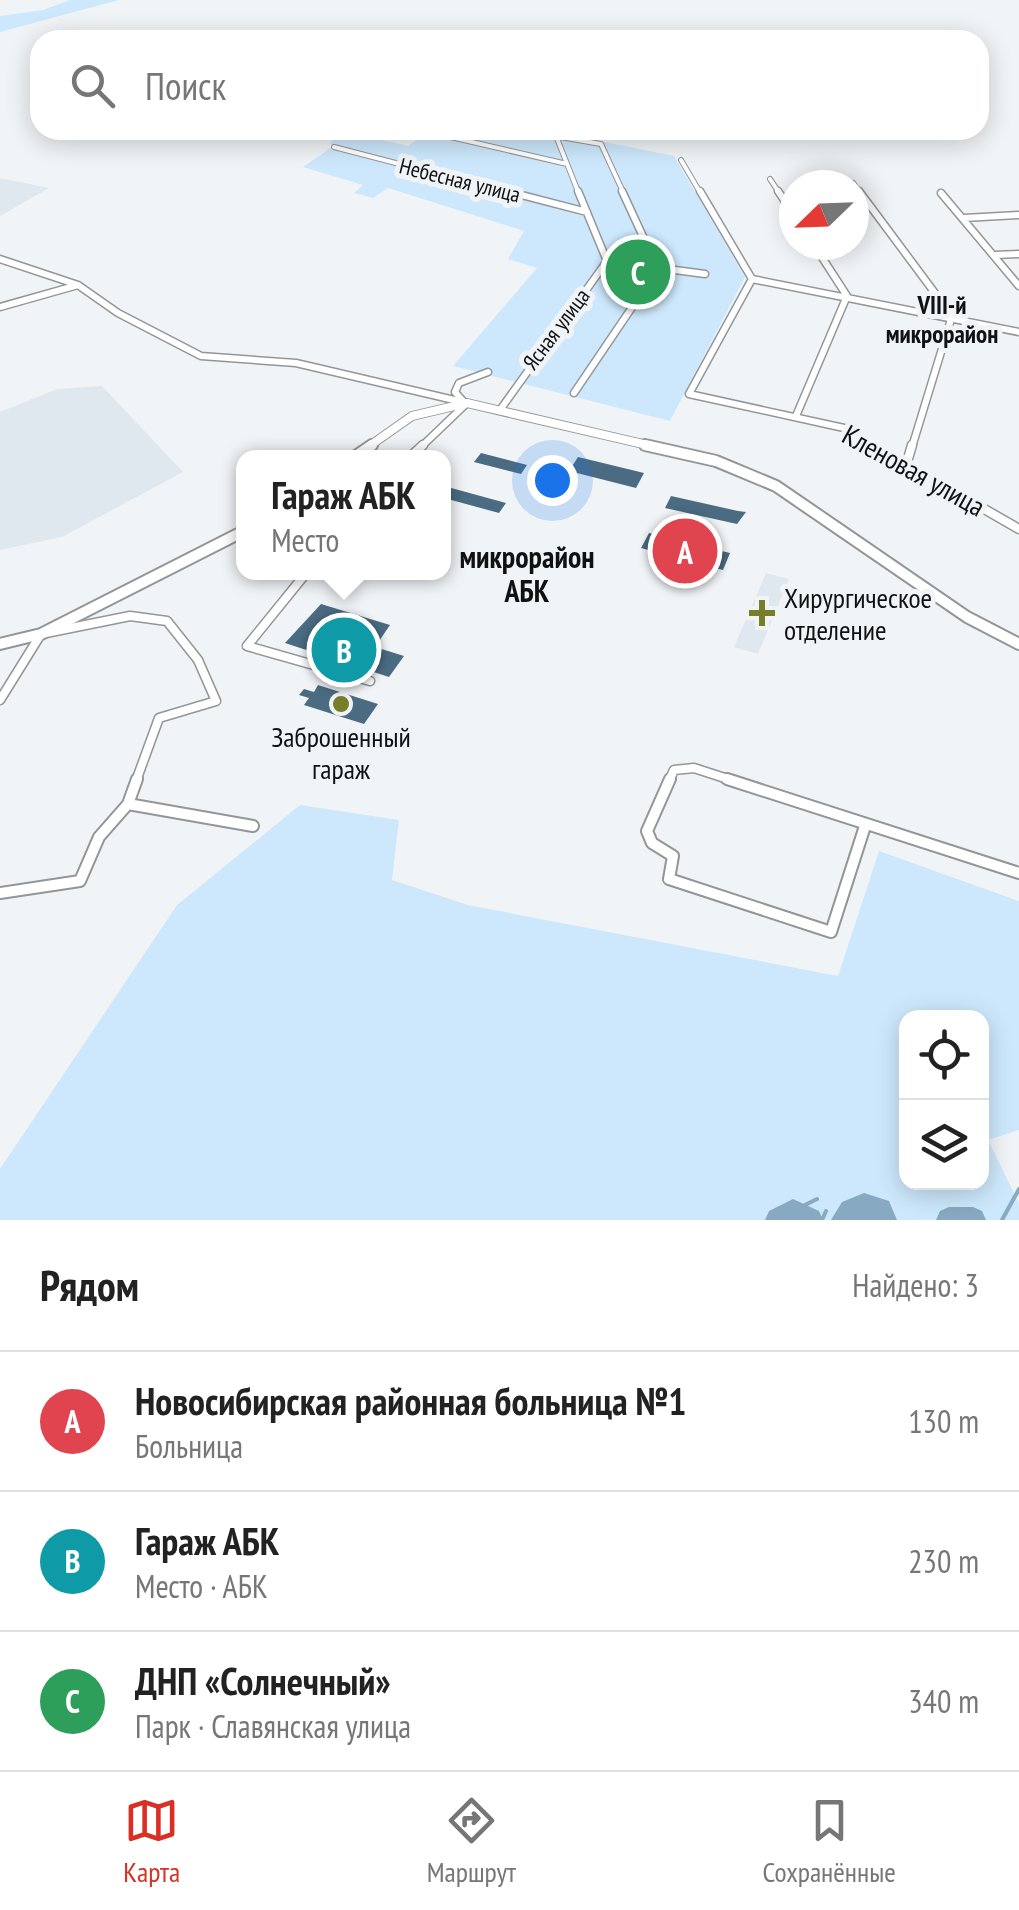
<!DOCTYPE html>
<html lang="ru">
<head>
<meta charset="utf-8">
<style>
	:root { --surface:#fff; --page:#f2f2f2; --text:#222; --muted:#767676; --line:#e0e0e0; --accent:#d93025 }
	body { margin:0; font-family:"PT Sans Narrow",sans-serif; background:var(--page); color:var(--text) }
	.controls { position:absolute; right:30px; bottom:30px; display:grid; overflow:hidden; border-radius:20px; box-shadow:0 5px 25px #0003 }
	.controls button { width:90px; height:90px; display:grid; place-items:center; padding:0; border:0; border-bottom:2px solid var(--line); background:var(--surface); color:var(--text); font:50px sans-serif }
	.compass { position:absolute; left:779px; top:170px; width:90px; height:90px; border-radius:50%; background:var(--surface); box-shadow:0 5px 25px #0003; rotate:247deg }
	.you { position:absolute; left:552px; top:480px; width:35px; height:35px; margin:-25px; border:8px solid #fff; border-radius:50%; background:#1a73e8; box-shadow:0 0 0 15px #1a73e833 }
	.badge { display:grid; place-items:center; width:65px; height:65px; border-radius:50%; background:var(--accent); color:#fff; font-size:32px; font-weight:700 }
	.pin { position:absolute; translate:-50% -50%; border:5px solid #fff; box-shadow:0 2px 10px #0006 }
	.popup { position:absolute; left:236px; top:450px; width:215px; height:130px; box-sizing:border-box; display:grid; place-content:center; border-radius:20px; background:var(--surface); filter:drop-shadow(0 2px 8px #0005); font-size:32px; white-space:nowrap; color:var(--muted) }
	.popup b { font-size:38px; color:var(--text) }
	.popup::after { content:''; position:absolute; left:50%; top:100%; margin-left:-20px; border:20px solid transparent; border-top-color:var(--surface) }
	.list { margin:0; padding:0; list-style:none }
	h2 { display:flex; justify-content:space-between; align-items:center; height:130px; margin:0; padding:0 40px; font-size:42px }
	h2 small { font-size:32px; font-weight:400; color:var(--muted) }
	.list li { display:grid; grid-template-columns:65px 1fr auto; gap:30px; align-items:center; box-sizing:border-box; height:140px; padding:0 40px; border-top:2px solid var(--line) }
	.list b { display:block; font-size:38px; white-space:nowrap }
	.list p { margin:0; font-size:32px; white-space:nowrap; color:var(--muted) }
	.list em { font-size:32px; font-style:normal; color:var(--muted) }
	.icon { flex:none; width:55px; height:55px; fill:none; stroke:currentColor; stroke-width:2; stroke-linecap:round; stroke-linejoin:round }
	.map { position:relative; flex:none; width:1019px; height:1220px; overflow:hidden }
	.search { position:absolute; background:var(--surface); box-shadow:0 5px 25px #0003; left:30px; right:30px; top:30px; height:110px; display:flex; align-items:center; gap:25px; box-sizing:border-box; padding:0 35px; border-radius:30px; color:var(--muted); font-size:38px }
	.sheet { height:550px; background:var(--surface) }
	nav { display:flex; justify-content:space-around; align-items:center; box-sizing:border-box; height:140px; border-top:2px solid var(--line); background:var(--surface); font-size:28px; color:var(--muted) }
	nav a { display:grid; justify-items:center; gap:5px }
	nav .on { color:var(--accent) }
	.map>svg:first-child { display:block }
</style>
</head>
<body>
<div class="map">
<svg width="1019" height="1220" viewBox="0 0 1019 1220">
	<rect width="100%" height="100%" fill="#f1f4f7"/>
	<path fill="#dee8ee" d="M0,178l49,10 -49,28z
		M102,386l81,86 -121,65 -62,13v-138l57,-23z
		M766,573l23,6 -31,75 -24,-7z"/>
	<path fill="#cde8fc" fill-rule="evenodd" d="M70,0h49l-119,32v-16l43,-6z
		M431,130h142l-3,5 104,21 71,121 -75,144 -217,-55 84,-98 -29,-9 16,-28 -136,-43 -15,10 -19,-5 9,-8 -60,-18 32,-22 -6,-2 15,-12 64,15z
		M300,805l99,15 -7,60 76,25 370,71 41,-125 140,50v229l-31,10 31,63v17h-1019v-51l177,-264zM906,1018h76v164h-76z"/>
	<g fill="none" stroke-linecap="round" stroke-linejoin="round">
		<path stroke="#87a9c1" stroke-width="4" d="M789,1213l28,-14
			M822,1220l4,-9
			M1002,1220l17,-31"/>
		<path fill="#87a9c1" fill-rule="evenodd" d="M864,1193l25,8 8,19h-66l11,-18z
			M793,1199l26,12 4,9h-58l4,-9z
			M949,1207h24l9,4 4,9h-50l4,-9z"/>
	</g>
	<path fill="#4b6b82" d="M481,453l46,12 -6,9 -47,-12z
		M578,457l25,6 41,10 -8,15 -67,-17z
		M444,486l62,17 -7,10 -55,-15z
		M671,496l67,15 8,1 -9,12 -72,-16z
		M649,533l81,20 -7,17 -82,-22z
		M321,604l69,21 -15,22 29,9 -15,21 -104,-34z
		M318,685l60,19 -14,20 -60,-19 5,-7 -10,-3 5,-6 10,3z"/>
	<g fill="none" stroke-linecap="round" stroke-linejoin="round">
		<defs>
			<path id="minor-far3" d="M429,132l138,32
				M555,136l46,8 23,50
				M556,136l23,58
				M334,147l181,47
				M681,160l20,34
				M770,179l10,15
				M853,183l8,11"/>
			<path id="minor-far2" d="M506,191l81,21
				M700,191l52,88 -63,115 155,34 33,19
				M778,191l16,24
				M859,191l93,125 -40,131
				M941,193l78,93
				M964,218l55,-3
				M995,255l24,-1
				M0,259l78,26 40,28 83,43 95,7 171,40
				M607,261l98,13
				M752,279l267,53
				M0,307l78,-22
				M574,393l84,-124 -36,-78
				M463,401l-8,-9 4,-9 29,-11
				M500,410l107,-149 -29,-70
				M796,416l51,-120 -33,-51
				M421,447l46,-44"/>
			<path id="minor-far1" d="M873,445l146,84
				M409,458l14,-13
				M907,462l5,-17
				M307,572l-60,74 123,35
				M0,700l41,-66 89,-18 37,5 31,39 18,41 -57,17 -23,63
				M669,781l5,-11 20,-2 40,13"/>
			<path id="minor" d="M670,779l-23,52 5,12 21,13 -4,23 162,53 34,-106
				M727,779l292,94
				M128,804l125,22
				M0,893l80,-12 19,-44 29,-33 9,-25"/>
			<path id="tertiary-far1" d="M368,447l44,-31 55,-13 189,44"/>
			<path id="tertiary" d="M645,445l71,16 60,25 191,131 52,27
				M353,458l19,-13
				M0,644l41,-10 203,-103"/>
		</defs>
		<use href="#minor-far3" stroke="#939698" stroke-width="6"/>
		<use href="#minor-far2" stroke="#939698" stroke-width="9"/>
		<use href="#minor-far1" stroke="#939698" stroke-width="11"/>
		<use href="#minor" stroke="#939698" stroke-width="14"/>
		<use href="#tertiary-far1" stroke="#939698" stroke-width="10"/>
		<use href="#tertiary" stroke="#939698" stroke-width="14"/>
		<use href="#minor-far3" stroke="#fff" stroke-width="4"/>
		<use href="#minor-far2" stroke="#fff" stroke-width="6"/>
		<use href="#minor-far1" stroke="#fff" stroke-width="8"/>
		<use href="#minor" stroke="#fff" stroke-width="10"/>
		<use href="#tertiary-far1" stroke="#fff" stroke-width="8"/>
		<use href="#tertiary" stroke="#fff" stroke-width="10"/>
	</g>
	<g fill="#777e29" stroke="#f1f4f7" stroke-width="4">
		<path d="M757 598h10v10h10v10h-10v10h-10v-10h-10v-10h10z"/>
		<circle cx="341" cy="704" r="10"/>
	</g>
	<g text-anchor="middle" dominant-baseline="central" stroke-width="10" stroke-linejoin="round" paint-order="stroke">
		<g font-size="22" fill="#101112" stroke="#f1f4f7">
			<text transform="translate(460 180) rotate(14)">Небесная улица</text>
			<text transform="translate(556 329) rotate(-53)">Ясная улица</text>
		</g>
		<g font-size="25" font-weight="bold" fill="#101112" stroke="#f1f4f7">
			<text x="942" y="305">VIII-й<tspan x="942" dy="29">микрорайон</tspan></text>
		</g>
		<g font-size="28" fill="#101112" stroke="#f1f4f7">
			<text transform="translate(914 470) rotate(29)">Кленовая улица</text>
		</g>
		<g font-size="28" fill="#101112" stroke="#f1f4f7" text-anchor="start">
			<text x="784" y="597">Хирургическое<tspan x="784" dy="32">отделение</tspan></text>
			<text x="341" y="736" text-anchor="middle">Заброшенный<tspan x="341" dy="32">гараж</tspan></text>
		</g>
		<g font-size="30" font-weight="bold" fill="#101112" stroke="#f1f4f7">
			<text x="527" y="556">микрорайон<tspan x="527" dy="34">АБК</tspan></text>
		</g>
	</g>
</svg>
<div class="controls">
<button><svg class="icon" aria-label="locate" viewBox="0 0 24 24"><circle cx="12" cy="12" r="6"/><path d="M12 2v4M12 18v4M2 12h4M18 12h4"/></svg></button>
<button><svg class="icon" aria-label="layers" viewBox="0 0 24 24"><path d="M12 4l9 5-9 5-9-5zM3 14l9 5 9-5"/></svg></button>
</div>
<svg class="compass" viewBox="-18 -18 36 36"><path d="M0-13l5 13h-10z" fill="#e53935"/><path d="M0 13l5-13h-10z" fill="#767676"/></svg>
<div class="you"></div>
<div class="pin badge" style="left:685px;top:551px;background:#e0444e">A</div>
<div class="pin badge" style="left:344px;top:650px;background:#0f9aa8">B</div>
<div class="popup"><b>Гараж АБК</b>Место</div>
<div class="pin badge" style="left:638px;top:272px;background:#2e9e5b">C</div>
<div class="search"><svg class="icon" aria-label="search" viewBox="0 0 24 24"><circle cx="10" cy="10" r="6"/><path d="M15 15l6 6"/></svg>Поиск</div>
</div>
<section class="sheet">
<h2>Рядом<small>Найдено: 3</small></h2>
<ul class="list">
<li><span class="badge" style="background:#e0444e">A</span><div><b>Новосибирская районная больница №1</b><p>Больница</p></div><em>130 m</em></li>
<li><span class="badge" style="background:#0f9aa8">B</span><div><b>Гараж АБК</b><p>Место · АБК</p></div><em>230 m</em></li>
<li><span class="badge" style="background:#2e9e5b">C</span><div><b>ДНП «Солнечный»</b><p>Парк · Славянская улица</p></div><em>340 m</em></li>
</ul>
</section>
<nav>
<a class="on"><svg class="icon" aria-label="map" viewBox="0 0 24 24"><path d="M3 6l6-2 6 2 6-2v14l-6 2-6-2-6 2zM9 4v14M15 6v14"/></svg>Карта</a>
<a><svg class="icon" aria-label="directions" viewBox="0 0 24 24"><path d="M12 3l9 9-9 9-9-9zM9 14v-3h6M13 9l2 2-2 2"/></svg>Маршрут</a>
<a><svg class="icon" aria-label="saved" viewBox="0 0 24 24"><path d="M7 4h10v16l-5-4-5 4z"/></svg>Сохранённые</a>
</nav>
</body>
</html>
